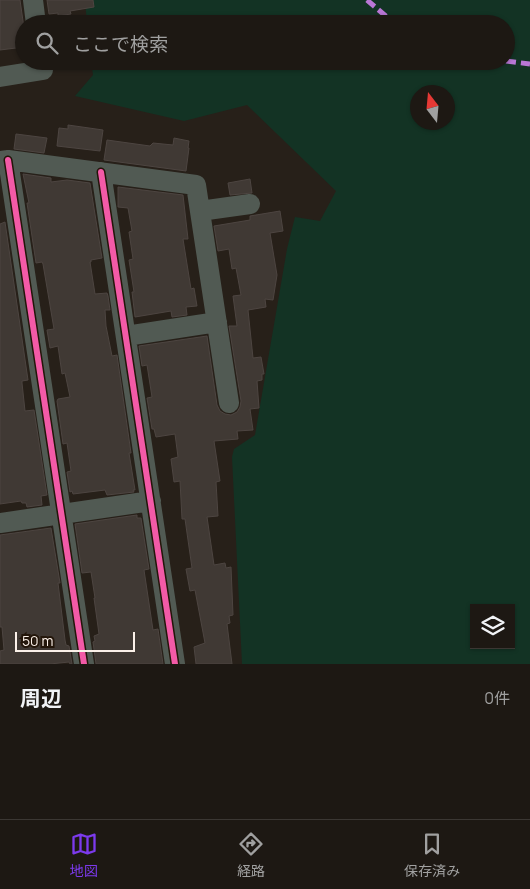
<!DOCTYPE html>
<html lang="ja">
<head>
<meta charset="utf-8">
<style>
	:root { --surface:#1d1813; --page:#25211c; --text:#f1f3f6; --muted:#a0a0a0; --line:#3b3733; --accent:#7c3aed }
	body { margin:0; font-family:Manrope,"Noto Sans JP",sans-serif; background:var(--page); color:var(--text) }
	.controls { position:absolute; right:15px; bottom:15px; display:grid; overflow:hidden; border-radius:0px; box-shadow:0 1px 4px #0004 }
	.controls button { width:45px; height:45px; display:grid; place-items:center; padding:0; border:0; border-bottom:1px solid var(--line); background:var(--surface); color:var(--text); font:25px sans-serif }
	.compass { position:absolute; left:410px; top:85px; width:45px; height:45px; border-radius:50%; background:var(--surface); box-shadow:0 1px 4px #0004; rotate:344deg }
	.scale { position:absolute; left:15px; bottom:12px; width:120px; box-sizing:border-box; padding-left:5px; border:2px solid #fbf1e9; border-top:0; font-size:14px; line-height:18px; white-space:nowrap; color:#fbf1e9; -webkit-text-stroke:4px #23160a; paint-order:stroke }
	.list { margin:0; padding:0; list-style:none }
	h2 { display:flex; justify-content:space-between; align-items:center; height:65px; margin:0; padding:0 20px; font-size:21px }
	h2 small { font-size:16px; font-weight:400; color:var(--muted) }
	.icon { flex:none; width:28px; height:28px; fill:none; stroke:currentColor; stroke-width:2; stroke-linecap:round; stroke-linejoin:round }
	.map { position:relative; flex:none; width:530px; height:664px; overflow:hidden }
	.search { position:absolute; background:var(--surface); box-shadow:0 1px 4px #0004; left:15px; right:15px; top:15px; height:55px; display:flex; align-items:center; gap:12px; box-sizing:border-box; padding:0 18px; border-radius:28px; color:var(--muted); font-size:19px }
	.sheet { height:155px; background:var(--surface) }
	nav { display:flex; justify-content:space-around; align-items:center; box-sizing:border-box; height:70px; border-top:1px solid var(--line); background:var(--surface); font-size:14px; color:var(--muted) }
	nav a { display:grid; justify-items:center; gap:2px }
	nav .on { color:var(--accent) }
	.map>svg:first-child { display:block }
</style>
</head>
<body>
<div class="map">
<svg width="530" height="664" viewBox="0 0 530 664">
	<rect width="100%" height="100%" fill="#272019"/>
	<path fill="#133324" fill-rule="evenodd" d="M85,0h445v664h-288l-10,-207 2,-8 21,-14 32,-186 8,-32 25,4 16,-30 -89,-86 -63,16 -109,-25 18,-21 -2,-14h415v-37h-419zM418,92h30v30h-30zM474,608h37v37h-37z"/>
	<path fill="#403934" stroke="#4d4541" d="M0,0h20l4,28v19l-24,3z
		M47,0h46l1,7 -24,4 1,3 -13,2v-3l-9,1z
		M68,125l35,5 -3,21 -43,-5 2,-18 9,1z
		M16,134l31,4 -3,15 -30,-4z
		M174,138l15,3 -1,7h1l-3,23 -82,-11 3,-20 43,6 3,-3 20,2z
		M23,174l28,4v4l16,-2 23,3 12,75 -11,2v2h-1l5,32 12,-1 1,3 2,14h-5l1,16 6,30 5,-1 14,98h-2l6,37h-2l1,2 -27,3 -2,-5 -32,4 -1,-3 -2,1 -3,-20 4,-1 -4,-28 -4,1 -6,-43 1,-2 12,-2 -5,-24 -3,1 -4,-28 -8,2 -3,-18 7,-1 -11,-65 -1,-2 -6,1 -9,-60h2z
		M250,179l2,14 -22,2 -2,-12z
		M118,187l65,8 5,44h-5l8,50 3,-1 3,18 -11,1 1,8 -15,2 -1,-6 -36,6 -3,-25h2l-5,-32 4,-1 -4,-27 3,-1 -4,-23 -10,-1z
		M280,211l3,20 -13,2 7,42 -4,25 -8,-1 1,8 -18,3 5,48 8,-1 3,17h-2v6l-5,1 2,27 -9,1 3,21 -16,1 1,8 -24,2 6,40 -4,1 2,34 -11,1 7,48 11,-2 1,5 5,-1 2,48 -4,1 1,7 -3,1 5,40h-36l-2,-17 11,-4 -10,-53 -5,1 -4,-22 6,-1 -7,-49h-3l-2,-38 -6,1 -3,-23 7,-2 -3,-23 -19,3 -2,-8h-2l-5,-31 5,-1 -5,-32 -5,1 -3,-20 68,-10 10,69 3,6 5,3 6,1 6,-3 3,-5 1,-6 -12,-75h8l-4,-30 8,-1 -5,-27 -4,1 -3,-20 -11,2 -4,-25 36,-6v-4z
		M5,222l23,158 -6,1v2l3,28 9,-1 13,85 -6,1 1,9 -15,2 -1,-4h-4l-1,-2 -21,3v-280z
		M137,515v3h4l8,51 -5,1 9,60 5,-1 5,35h-67l-3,-22 2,-1 -1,-5 5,-2 -5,-36h1l-4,-26 -9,1 -7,-49z
		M51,528l9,55h-2l7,57 1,5 3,1 3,18h-2l-1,-2 -19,2h-50v-13l4,-1 -2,-23h-2v-92z"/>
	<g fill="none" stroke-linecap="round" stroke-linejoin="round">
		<path stroke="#515a53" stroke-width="20" d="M33,0l3,24
			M0,77l43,-7 -1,-9
			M8,160l76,504
			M0,161l8,-1 188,25 33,218
			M101,172l74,492
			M200,211l50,-7
			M126,336l91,-14
			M0,523l151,-22"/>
		<path stroke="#ba77d6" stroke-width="5" stroke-dasharray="10 5" stroke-linecap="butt" d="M367,0l28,24
			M506,61l24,3"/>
		<defs>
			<path id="cycleway" d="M8,160l76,504
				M101,172l74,492"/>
		</defs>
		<use href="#cycleway" stroke="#23160a" stroke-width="9"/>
		<use href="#cycleway" stroke="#f35aa7" stroke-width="6"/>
	</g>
</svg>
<div class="controls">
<button><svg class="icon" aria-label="layers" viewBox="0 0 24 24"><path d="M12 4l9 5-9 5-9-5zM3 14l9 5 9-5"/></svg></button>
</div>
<svg class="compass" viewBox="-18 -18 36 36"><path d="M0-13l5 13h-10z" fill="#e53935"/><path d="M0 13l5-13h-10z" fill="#a0a0a0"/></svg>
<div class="scale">50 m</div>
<div class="search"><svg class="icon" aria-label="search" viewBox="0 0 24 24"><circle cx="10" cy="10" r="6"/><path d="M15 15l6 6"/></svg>ここで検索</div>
</div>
<section class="sheet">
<h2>周辺<small>0件</small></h2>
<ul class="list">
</ul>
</section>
<nav>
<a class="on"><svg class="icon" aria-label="map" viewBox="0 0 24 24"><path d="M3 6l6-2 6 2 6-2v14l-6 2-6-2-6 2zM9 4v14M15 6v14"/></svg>地図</a>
<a><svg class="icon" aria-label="directions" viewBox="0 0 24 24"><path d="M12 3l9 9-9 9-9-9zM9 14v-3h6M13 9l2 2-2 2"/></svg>経路</a>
<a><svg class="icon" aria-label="saved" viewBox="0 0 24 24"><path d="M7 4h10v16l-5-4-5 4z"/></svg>保存済み</a>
</nav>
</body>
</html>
